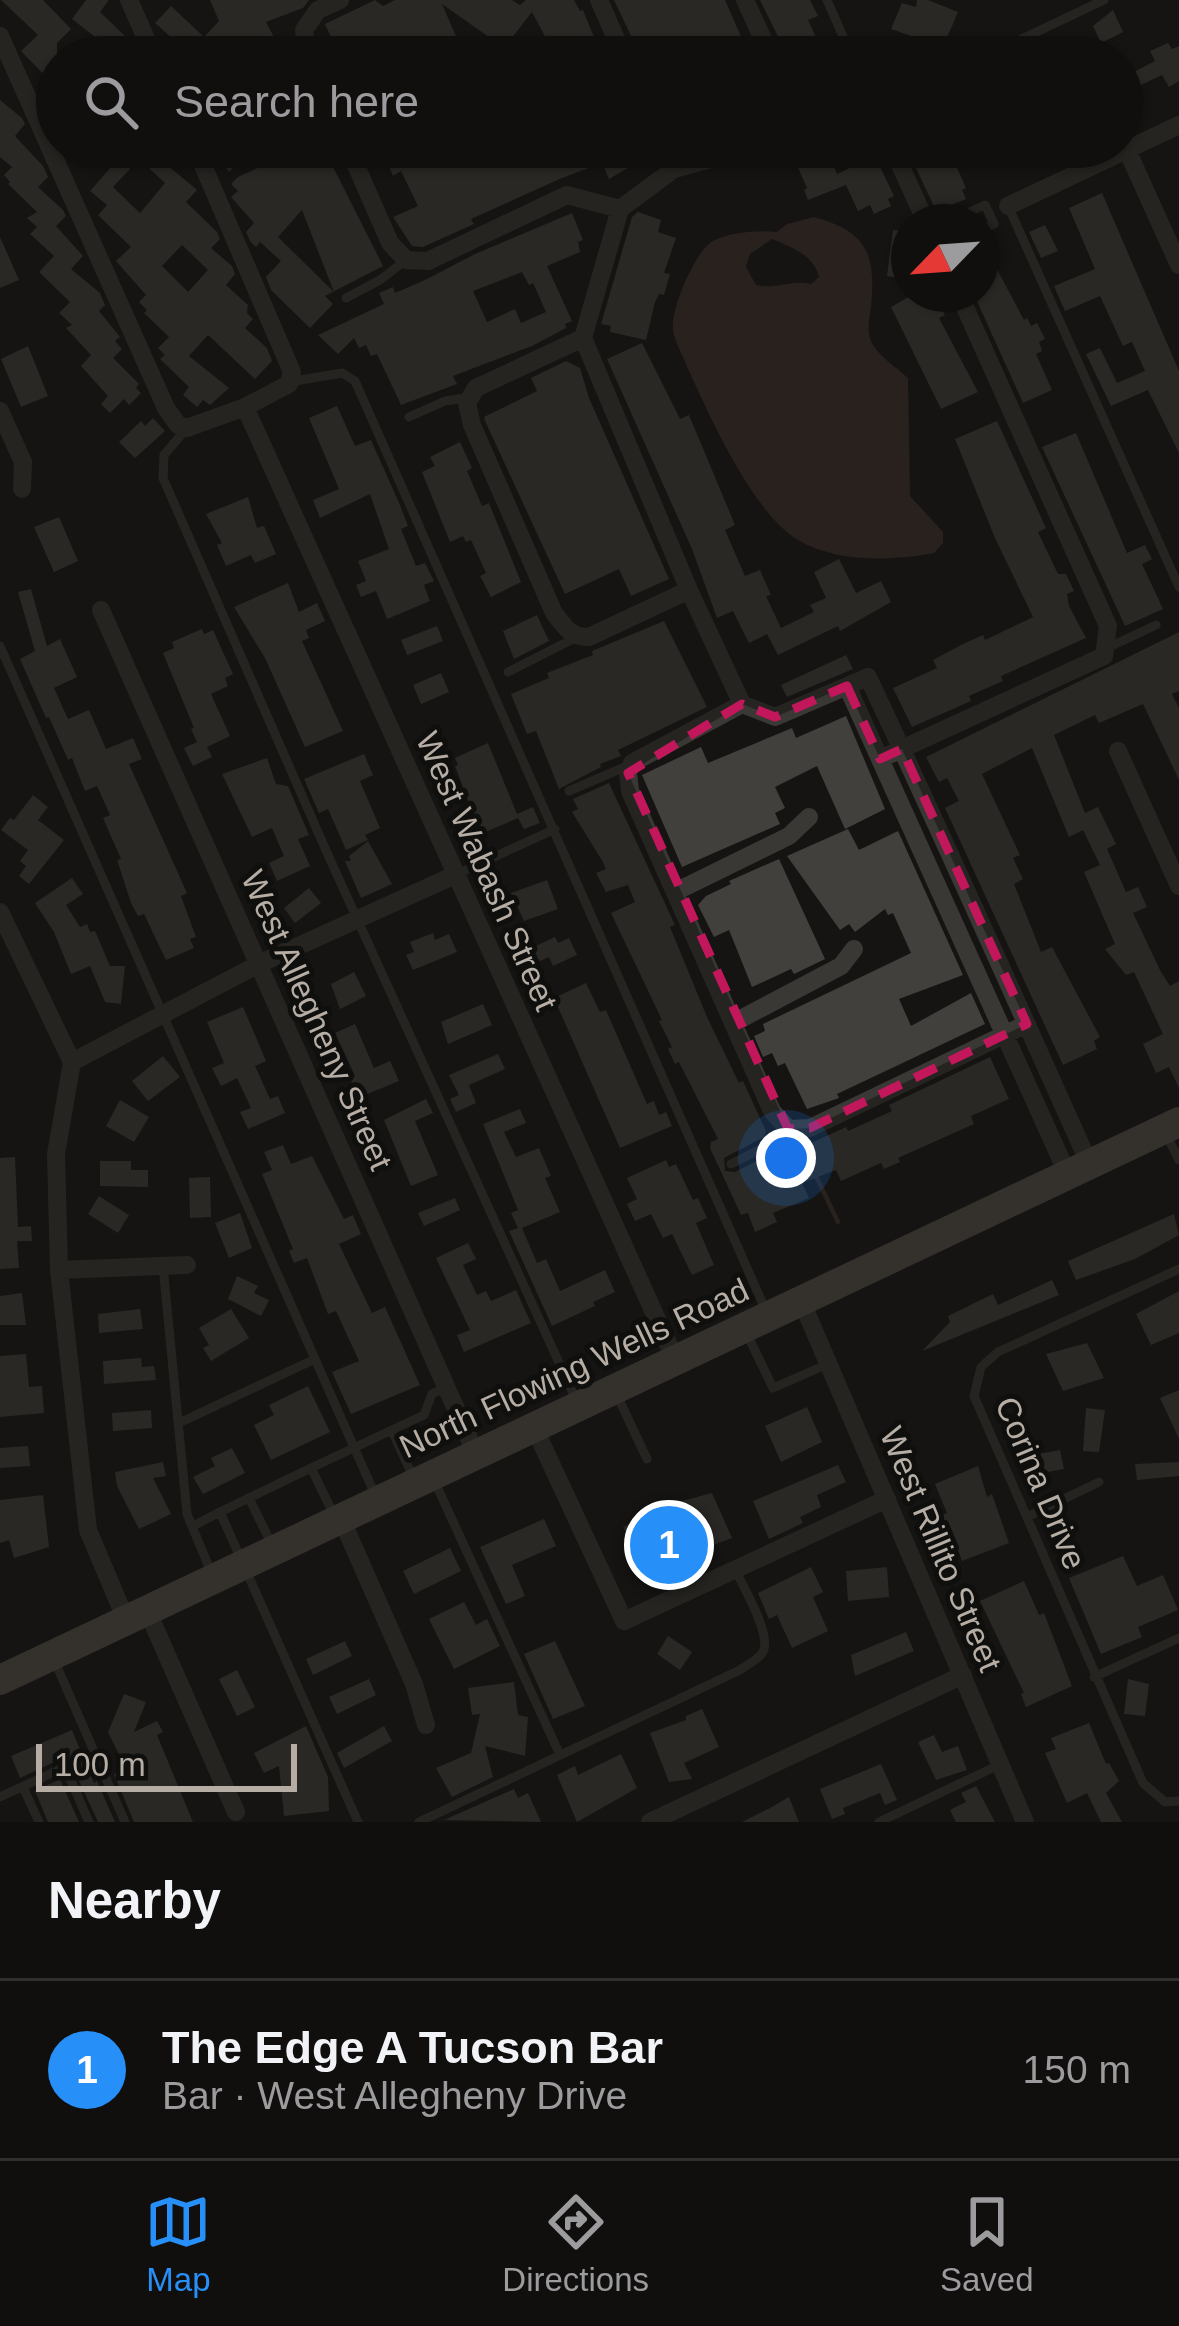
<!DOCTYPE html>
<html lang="en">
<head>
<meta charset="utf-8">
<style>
	:root { --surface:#100f0e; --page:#1e1d1c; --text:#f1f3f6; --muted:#9c9c9e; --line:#302f2e; --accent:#278ff8 }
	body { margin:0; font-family:Arial,sans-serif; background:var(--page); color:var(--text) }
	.compass { position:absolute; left:891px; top:204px; width:108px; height:108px; border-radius:50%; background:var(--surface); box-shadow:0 3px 9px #0004; rotate:245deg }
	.scale { position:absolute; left:36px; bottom:30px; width:261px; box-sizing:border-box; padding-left:12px; border:6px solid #b6ada4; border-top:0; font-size:33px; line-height:42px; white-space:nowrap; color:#b6ada4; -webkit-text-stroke:9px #0f0f0e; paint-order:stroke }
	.you { position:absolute; left:786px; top:1158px; width:42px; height:42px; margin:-30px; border:9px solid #fff; border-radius:50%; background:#1a73e8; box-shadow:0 0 0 18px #1a73e833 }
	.badge { display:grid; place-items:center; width:78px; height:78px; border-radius:50%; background:var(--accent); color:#fff; font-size:39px; font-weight:700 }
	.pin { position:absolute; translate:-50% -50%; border:6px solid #fff; box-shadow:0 3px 12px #0006 }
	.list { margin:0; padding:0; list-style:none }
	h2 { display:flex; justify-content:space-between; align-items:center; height:156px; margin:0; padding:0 48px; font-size:51px }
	h2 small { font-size:39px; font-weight:400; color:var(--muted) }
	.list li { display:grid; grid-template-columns:78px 1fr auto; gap:36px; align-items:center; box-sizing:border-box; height:180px; padding:0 48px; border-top:3px solid var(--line) }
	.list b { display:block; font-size:45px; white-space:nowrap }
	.list p { margin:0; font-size:39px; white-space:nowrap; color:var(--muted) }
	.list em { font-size:39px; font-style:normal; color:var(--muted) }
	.icon { flex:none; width:66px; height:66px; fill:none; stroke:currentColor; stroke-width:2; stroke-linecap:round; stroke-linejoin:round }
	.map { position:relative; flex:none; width:1179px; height:1822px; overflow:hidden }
	.search { position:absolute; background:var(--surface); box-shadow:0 3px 9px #0004; left:36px; right:36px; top:36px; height:132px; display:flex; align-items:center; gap:30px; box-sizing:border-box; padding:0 42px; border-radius:66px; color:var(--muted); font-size:45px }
	.sheet { height:336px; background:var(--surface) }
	nav { display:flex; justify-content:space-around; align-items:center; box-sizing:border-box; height:168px; border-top:3px solid var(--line); background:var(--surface); font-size:33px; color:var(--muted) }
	nav a { display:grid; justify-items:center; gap:6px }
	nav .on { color:var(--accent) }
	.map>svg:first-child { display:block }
</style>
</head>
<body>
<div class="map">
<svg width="1179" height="1822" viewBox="0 0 1179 1822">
	<rect width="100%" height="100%" fill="#151413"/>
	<path fill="#3e312c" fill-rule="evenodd" d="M814,217c54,15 62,37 57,91 -2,12 -5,26 2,37 7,12 24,23 35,33l2,118 33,36v11l-9,10c-42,8 -97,10 -136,-13 -50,-30 -97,-143 -121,-196 -2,-6 -5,-12 -4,-19 0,-20 22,-74 40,-84 17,-9 46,-11 64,-9l10,-8zM772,239c19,8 42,16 47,38l-8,7c-19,-5 -35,6 -55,1l-10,-18 4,-13z"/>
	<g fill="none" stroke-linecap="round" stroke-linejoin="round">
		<path stroke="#3e312c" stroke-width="4.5" d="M815,1174l23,48"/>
	</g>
	<path fill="#42403d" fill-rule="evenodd" d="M1,0h42l28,29 -14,14v45l-36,-37 17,-16z
		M86,0h23l-9,12 26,25 -10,10 10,10h-43l16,-17 -27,-21z
		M210,0h99l-6,8 -37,14 10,19 -12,16h-92l10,-10 -27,-24 16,-17 33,31 15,-16z
		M375,0l8,6 12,-6h117l8,5 6,-5h48l6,11 3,-1 19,47h-46l-24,-45 -22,28 -14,2 -54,-38 23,53h-57l-6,-12 -25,12h-37l-15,-33z
		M614,0h111l25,57h-109z
		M760,0h50l8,16 -10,4 17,37h-37z
		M917,0h11l30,12 -15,35 -52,-18 11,-26 14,4z
		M1113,10l10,22 -22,11 -8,-17z
		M1168,43l4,6 7,-3v35l-10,6 -7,-12 -40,19v-16l33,-17 -5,-10z
		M0,100l22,18 3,6 -10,12 28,30 5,11 -10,10 25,23 3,6 -10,10 27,30 -12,13 29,24 5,12 -6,6 21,26 -5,4 7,8 -9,9 26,26 -3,4 5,5 -12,12 -5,-6 -14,14 -9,-9 7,-8 -27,-30 10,-11 -25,-27 6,-3 -13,-12 11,-11 -31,-30 15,-16 -24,-22 7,-7 -10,-9 10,-6 -29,-28 2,-2 -6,-7 8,-8 -12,-10z
		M126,147h55l-15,17 31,26 -11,12 31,30 3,7 -9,9 21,18 3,8 -9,11 22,20 -1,8 6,6 -8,9 22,20 5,13 -17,18 -47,-44 -19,21 40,32 -19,17 -7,-5 -6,7 -14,-12 6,-8 -29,-28 5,-4 -7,-7 11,-11 -25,-24 3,-3 -8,-8 7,-7 -30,-34 15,-14 -33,-32 9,-10 -17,-14 29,-33 11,11 -17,18 27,26 25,-30zM182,245l26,25 -20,22 -26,-26z
		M210,147h44l-25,25z
		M303,147h20l60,119 -58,30 8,8 -23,24 -39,-38 -5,-13 15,-16 -21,-19 -4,5 -6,-6 -4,-9 8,-9 -23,-26 7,-6 -7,-7 7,-7zM302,210l32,82 -56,-55z
		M411,147h170l4,7 13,-7h53l1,7 -43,25 -7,-16 -40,15 -91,41 3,5 -51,23 -11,-1 -19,-29 25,-11 -17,-35 -8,5 -7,-17z
		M916,147h32l18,41 -4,2 4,9 -30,12 -28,-60z
		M828,153l9,21 38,-18 19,40 -6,3 3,7 -17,8 -4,-9 -12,6 -12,-26 -38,15 -4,-10 3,-2 -10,-23z
		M1102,193l77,178v82l-31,-63 -37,16 -25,-52 14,-6 17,35 28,-12 -13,-29 -9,4 -23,-50 -35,15 -11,-25 41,-17 -26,-61z
		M638,212l23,8 -3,12 18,6 -12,35 6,1 -6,21 -5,-1 -4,8 -9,38 -36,-8 1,-6 -10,-2 31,-107z
		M572,213l11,27 -5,2 2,10 -33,14 25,55 -7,3 1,4 -34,18 -79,30 4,8 -56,21 -24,-51 -6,2 -5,-11 -7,3 -5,-10 -16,16 -20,-19 66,-31 -5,-11 14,-6 2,6 30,-13 50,-26zM522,272l7,13 4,-2 13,29 -25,11 -6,-14 -28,13 -14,-31z
		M1045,225l13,26 -17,7 -12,-26z
		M893,230l16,2 -2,47 -20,-3z
		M0,237l19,43 -19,8z
		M981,239l43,81 3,-2 4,8 6,-3 8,16 -6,3 3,9 -6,3 16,36 -29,13 -47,-104 5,-2z
		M914,294h20l11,21 -6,3 39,74 -37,17 -50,-102z
		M642,343l38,76 9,-4 46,110 -10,5 20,46 15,-6 11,25 -5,1 15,32 33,-16 -4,-7 16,-7 -12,-26 25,-13 17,34 25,-12 10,21 -51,29 -2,-5 -60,29 -11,-21 -18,9 -16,-32 -16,7 -25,-69 -85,-190z
		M28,346l20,50 -27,11 -20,-48z
		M566,361l14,7 9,30 80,181 -38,17 -12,-27 -54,25 -80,-173 -1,-4 53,-26 -6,-13z
		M337,406l18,40 16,-6 29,65 8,21 -7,3 15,37 9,-3 9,18 -10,4 6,16 -43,18 -11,-28 -15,6 -5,-12 10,-4 -8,-20 31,-12 -19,-55 -50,24 -7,-18 26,-11 -30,-71z
		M153,418l12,13 -30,27 -16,-16 22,-21 4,5z
		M997,421l49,107 -8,4 20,42h8l8,17 -7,3 2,12 17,32 -85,38 2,5 -34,15 2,5 -59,26 -19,-39 44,-20 -4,-8 30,-16 20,-9 2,5 48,-23 -38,-79 -40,-99z
		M1076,433l51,120 18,-8 7,14 -10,5 21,45 -38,17 -83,-179z
		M460,442l12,26 -5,3 15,35 7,-3 32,79 -30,15 -11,-21 6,-3 -15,-33 -5,2 -3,-6 -13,6 -28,-70 13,-6 -5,-9z
		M248,497l9,31 7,-2 12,28 -21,9 -4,-8 -25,11 -9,-21 5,-2 -16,-29z
		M59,517l19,44 -24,11 -20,-45z
		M288,583l11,29 18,-9 8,18 -19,9 3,8 -7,3 41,90 -38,16 -40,-89 -31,-51z
		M31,589l16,57 13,-7 17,38 -23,11 14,31 21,-9 17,39 27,-11 9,21 -13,5 58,129 -6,3 15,41 -6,2 4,9 -28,12 -22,-46 -6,2 -7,-13 -14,-43 4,-1 -18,-41 7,-3 -13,-29 -12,5 -13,-33 -4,2 -19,-43 -3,1 -26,-59 15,-8 -17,-59z
		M537,615l12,26 -35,18 -11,-28z
		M664,621l43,86 -89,43 3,6 -21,8 1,3 -42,22 -23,-58 -9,3 -16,-40 38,-16 -2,-5 46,-18 -1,-4z
		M437,626l6,15 -36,14 -6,-15z
		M202,629l2,5 9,-4 20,44 -8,4 3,8 -17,8 19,42 -23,11 5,10 -19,9 -9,-18 13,-6 -6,-13 3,-1 -31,-75 11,-5 -2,-6z
		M1179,632v59l-7,3 7,14v72l-36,-76 -44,19 -4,-8 -41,20 31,78 13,-6 18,37 -9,5 19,43 12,-5 9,20 -14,6 27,57 10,16 9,-5v107l-10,-21 -13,6 -13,-29 20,-10 -29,-62 -8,3 -21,-26 10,-5 -31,-72 16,-7 -17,-35 -14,7 -37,-89 -50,26 38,81 -7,3 10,21 -9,5 27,68 11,-5 48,90 -6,4 3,8 -34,16 -118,-257 14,-7 -12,-23 -8,4 -13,-25z
		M846,655l7,14 -66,28 -6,-12z
		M441,673l8,19 -28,12 -8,-19z
		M846,716l39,93 -40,20 -28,-63 -42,21 10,21 -10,5 5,11 -98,43 -40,-92 59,-28 7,16 84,-35 4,10z
		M488,743l29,71 16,-7 7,16 -16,6 -6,-11 -37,16 -26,-68 3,-1 -3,-7z
		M364,754l9,21 -13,6 20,47 -15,7 3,5 -22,10 -18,-41 -9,4 -15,-34z
		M267,758l9,26 12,2 21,49 -11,4 12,27 -33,15 -8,-18 15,-7 -12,-28 -20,9 -30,-63z
		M609,783l66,142 -5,2 37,90 32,66 4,-2 23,50 -2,6 -40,21 1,13 10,1 36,-18 3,6 72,-33 2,4 44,-20 -3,-6 101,-48 19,42 -38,17 3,8 -76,34 2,4 -16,7 -3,-6 -40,18 -5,-11 -34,13 7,15 -36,15 4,9 -22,10 -7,-19 -7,2 -31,-67 1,-6 7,-3 -39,-77 -4,2 -7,-15 4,-2 -13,-26 3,-1 -51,-107 24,-11 -7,-17 -22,7 -10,-19 10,-4 -3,-7 -31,-50 6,-3 -5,-10z
		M33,795l15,12 -10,13 26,20 -35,44 -10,-8 7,-10 -6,-5 8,-11 -27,-20 9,-12 4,2z
		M848,829l11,21 39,-19 65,144 -64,24 12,27 60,-33 14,31 -148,70 2,4 -32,11 -22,-46 -7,3 -6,-13 -9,4 -9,-21 11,-5 -2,-7 148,-71 -18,-40 -5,2 -3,-6 -30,23 -6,-8 -9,6 -53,-74z
		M368,841l24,43 -31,14 -16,-37h6l-2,-5z
		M779,859l46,100 -31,15 -3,-5 -39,18 -23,-57 -15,7 -16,-32 8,-9 25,-12 -2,-3z
		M72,878l11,16 -17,11 14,22 7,-3 3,8 5,-1 15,35h15l-4,38 -16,-2 -15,-36 -19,8 -17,-42 -19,-29z
		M547,880l11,29 -34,12 -13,-28z
		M309,888l12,15 -26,20 -11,-15z
		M433,933l2,7 14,-6 8,18 -44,18 -7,-15 8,-3 -4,-10z
		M555,937l3,6 11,-5 8,17 -24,11 -4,-9 -13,6 -7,-14z
		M354,972l12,24 -26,13 -9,-25z
		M586,983l14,29 6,-2 41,94 7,-3 5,14 7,-3 6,14 -52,22 -66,-150z
		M483,1004l9,21 -44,19 -7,-22z
		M243,1007l23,54 -11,5 15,33 8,-3 7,17 -37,16 -8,-17 11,-4 -14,-30 -16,8 -9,-18 12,-5 -17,-41z
		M355,1024l19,44 16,-7 9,20 -41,17 -8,-20 5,-2 -20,-43z
		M498,1054l7,15 -36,16 7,18 -20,9 -6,-13 9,-4 -10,-20z
		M163,1056l17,21 -32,24 -16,-20z
		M426,1099l7,14 -18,8 23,54 -27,11 -27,-66z
		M120,1100l29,17 -15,25 -28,-16z
		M520,1109l6,14 -22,9 12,25 23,-9 12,28 -6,2 15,34 -38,16 15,35 9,-4 14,32 45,-21 10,22 -22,10 2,4 -43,20 -43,-95 9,-3 -7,-15 7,-3 -35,-86z
		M283,1145l8,19 21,-8 32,63 9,-4 8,19 -22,10 33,69 13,-6 35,78 -69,29 -19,-42 27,-11 -23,-50 -8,3 -21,-56 -13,5 -5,-12 4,-2 -31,-75 10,-4 -8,-18z
		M15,1157l3,70 13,-1 1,15h-15l2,27 -19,1v-111z
		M666,1160l3,7 7,-3 17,36 5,-2 9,20 -11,5 18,42 -22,10 -20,-41 -9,4 -12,-24 -16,7 -8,-17 10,-5 -10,-21z
		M100,1161h31v9h17v17l-48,-1z
		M210,1177l1,40 -21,1 -1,-40z
		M99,1196l30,19 -11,18 -30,-19z
		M455,1198l5,12 -36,16 -6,-13z
		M240,1213l12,35 -23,10 -14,-35z
		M1174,1214l5,21 -44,24 -59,21 -8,-19z
		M468,1243l8,16 -13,6 14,30 9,-4 5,10 25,-11 15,33 -67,29 -7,-17 13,-5 -34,-72z
		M237,1276l21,10 -4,7 15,7 -8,16 -33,-17z
		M1052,1280l7,15 -137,56 28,-29 -2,-6 45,-22 5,11z
		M1179,1291v42l-28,12 -15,-31z
		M22,1293l4,32h-26v-29z
		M140,1309l3,20 -44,4 -1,-19z
		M231,1309l18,29 -38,23 -8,-13 6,-3 -10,-17z
		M1087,1343l17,35 -41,13 -17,-37z
		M26,1354l3,33 13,-1 2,27 -44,4v-61z
		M141,1358l1,9 12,-1 2,14 -52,4 -1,-23z
		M308,1386l22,46 -59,28 -17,-35 20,-10 -5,-10z
		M1179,1390v49l-19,-41z
		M807,1407l15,35 -41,20 -16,-36z
		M1086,1408l19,2 -6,42 -16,-1z
		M151,1410l1,18 -39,3 -1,-18z
		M28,1446l2,20 -30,2v-20z
		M232,1448l13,25 -42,21 -10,-17 22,-11 -4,-8z
		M1060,1450l4,19 -43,8 -4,-19z
		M163,1462l3,14 -13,2 18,36 -32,15 -22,-43 -2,-14z
		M1179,1462v14l-42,4 -2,-16z
		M838,1465l8,17 -29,13 4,12 -21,10 3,6 -34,16 -16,-38z
		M978,1466l9,31 5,-3 17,49 -47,18 -12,-31 -6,2 -7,-15 10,-4 -12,-29z
		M712,1493l20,45 -24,9 4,9 -47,23 -6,-13 -14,7 -22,-46 51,-24z
		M43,1495l6,52 -35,11 -5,-18 -9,3v-43z
		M544,1519l12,27 -44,19 13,31 -19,8 -26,-57z
		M450,1548l11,23 -47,23 -11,-23z
		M1123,1556l14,30 26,-11 15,35 -40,17 4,10 -41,17 -32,-76z
		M811,1567l12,25 -10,5 15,34 -36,17 -15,-33 -8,4 -11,-26z
		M887,1567l2,30 -41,4 -2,-30z
		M1024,1581l15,34 5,-2 28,73 -46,21 -5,-13 3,-1 -44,-92z
		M464,1602l12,23 11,-6 13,27 -46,23 -25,-50z
		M906,1632l8,19 -59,25 -4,-21z
		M668,1636l24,16 -12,18 -23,-16z
		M345,1641l7,15 -39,19 -7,-16z
		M555,1641l30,65 -32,13 -29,-65z
		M237,1670l18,37 -18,9 -18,-37z
		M369,1679l7,16 -39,19 -8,-17z
		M1128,1679l21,5 -4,32 -21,-2z
		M514,1682l4,33 10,2 -3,39 -40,-10 8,31 -41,20 -16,-29 35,-15 9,-39 -8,1 -4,-27z
		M124,1694l22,8 -12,30 23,-11 6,11 -6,3 36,87h-59l-20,-48 12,-5 -18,-37z
		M702,1709l17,38 -35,16 8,16 -23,3 -19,-49 36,-13v-4z
		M1089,1723l17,41 3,-1 10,18 -13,12 16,29h-21l-14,-29 -20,10 -22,-50 11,-4 -5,-11z
		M306,1726l22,51 1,34 -45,5 -5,-50 -15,7 -10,-20z
		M384,1726l8,15 -48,27 -7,-15z
		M72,1730l22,53 3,-2 18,41h-17l-29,-63h-8l-41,19 -9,-22z
		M934,1735l8,17 16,-6 9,24 -31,10 -18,-38z
		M621,1754l16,34 -60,34 -20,-47 18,-9 3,9z
		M881,1764l16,36 -12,5 -5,-12 -37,15 2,6 -13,5 -12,-30z
		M60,1779l19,43h-31l-13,-31z
		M976,1786l19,36h-39l-6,-12 16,-8 -5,-9z
		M514,1789l4,9 10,-5 13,29 -97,-2z
		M789,1797l10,25h-57l30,-15z"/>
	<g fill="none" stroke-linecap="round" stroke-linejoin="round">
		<path stroke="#3a3834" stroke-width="9" d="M827,0l25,57
			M984,57l120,-57
			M1008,206l171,381
			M947,222l38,-17 9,19 -13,6
			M346,298l34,-18 26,-20
			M289,382l53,-9 13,8 411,930
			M409,417l36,-16 26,-4
			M187,428l-23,27 -1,23 165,377 248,545
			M0,646l376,851
			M1105,649l51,-24
			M508,672l69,-35
			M569,791l58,-25
			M455,875l100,-46
			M1166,1134l13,26
			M731,1164l48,-24 9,-11
			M163,1266l24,248 24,58
			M1179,1269l-181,83 -17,15 -7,29 169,387 22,19 14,-1
			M747,1334l26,54 55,-24
			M616,1393l31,66
			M179,1423l136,-64
			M392,1431l21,46
			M311,1468l113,-53 8,-21 14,-7
			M434,1480l126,275
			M249,1498l23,47
			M334,1515l-23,-47 -91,44 138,310
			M1027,1517l72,-35
			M193,1526l27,-14
			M55,1662l70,160
			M1094,1677l85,-39
			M23,1787l16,35
			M0,1797l65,-30 24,55
			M419,1822l321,-152c7,-5 19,-11 23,-18 9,-17 -20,-65 -28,-83
			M879,1822l122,-58"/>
		<path stroke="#3a3834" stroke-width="18" d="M129,0l25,57
			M599,0l25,57
			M745,0l26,57
			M0,36l166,372 12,17 9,3 58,-21 44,-23 3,-12 -97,-225
			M308,57l-4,-27 14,-20 22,-10
			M348,147l42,96 16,17 22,1 139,-66 53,14 54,-40 81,-22
			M664,147l10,22
			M892,147l34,75
			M1127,150l52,115
			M1008,206l171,-81
			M620,209l-37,129 106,252 53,114
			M583,338l-107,50 -9,15 5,22 82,188c11,14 17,25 35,24l100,-47
			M245,407l430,952
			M0,411l23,51 -1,27
			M101,610l375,844
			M847,686l221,489
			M1118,751l61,135
			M880,759l224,-103 4,-30 -149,-332
			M675,892l114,-56 20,-19
			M0,912l72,150 -16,92 3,116 29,260 38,90
			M735,1022l106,-56 13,-17
			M1027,1024l-217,104 -22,1 -16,-18 -142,-320 -2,-18 4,-10 110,-59 33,13 93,-40c76,161 148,324 221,486
			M72,1062l189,-99 194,-88
			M59,1270l128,-5
			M801,1300l224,522
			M534,1427l90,194 263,-122
			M341,1518l73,166 12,41
			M147,1610l89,202
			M650,1822l313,-147"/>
		<path stroke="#59554f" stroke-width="30" d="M0,1680l1179,-558"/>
	</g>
	<path d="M0 0H1179V1822H0ZM847,686l33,73 22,-10 125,275 -217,104 -22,1 -160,-356 114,-69 33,13z" fill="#151413" fill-opacity=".55" fill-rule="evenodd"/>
	<path fill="none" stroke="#c2185b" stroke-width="9" stroke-dasharray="24 15" stroke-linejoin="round" d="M847,686l33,73 22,-10 125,275 -217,104 -22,1 -160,-356 114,-69 33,13z"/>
	<g text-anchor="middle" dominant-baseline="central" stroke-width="10" stroke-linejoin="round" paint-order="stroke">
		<g font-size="33" fill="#b6ada4" stroke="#0f0f0e">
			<text transform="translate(487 871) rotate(66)">West Wabash Street</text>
			<text transform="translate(317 1020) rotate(66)">West Allegheny Street</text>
			<text transform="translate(574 1368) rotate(-25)">North Flowing Wells Road</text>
			<text transform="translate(1041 1483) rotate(67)">Corina Drive</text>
			<text transform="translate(941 1549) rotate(67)">West Rillito Street</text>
		</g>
	</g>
</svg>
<svg class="compass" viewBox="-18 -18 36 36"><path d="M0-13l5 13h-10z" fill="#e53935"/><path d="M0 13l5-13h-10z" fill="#9c9c9e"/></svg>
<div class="scale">100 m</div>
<div class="you"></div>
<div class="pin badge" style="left:669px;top:1545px">1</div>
<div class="search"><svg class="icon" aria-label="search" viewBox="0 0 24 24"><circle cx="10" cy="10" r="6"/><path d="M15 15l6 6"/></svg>Search here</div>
</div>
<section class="sheet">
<h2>Nearby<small></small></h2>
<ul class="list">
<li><span class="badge">1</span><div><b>The Edge A Tucson Bar</b><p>Bar · West Allegheny Drive</p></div><em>150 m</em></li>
</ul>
</section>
<nav>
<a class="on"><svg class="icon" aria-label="map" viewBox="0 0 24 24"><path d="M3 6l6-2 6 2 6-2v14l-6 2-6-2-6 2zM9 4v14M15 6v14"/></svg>Map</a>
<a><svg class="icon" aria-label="directions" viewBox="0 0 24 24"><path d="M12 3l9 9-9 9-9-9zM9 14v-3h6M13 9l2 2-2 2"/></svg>Directions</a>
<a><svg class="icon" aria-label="saved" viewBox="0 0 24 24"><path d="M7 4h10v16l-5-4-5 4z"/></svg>Saved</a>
</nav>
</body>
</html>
